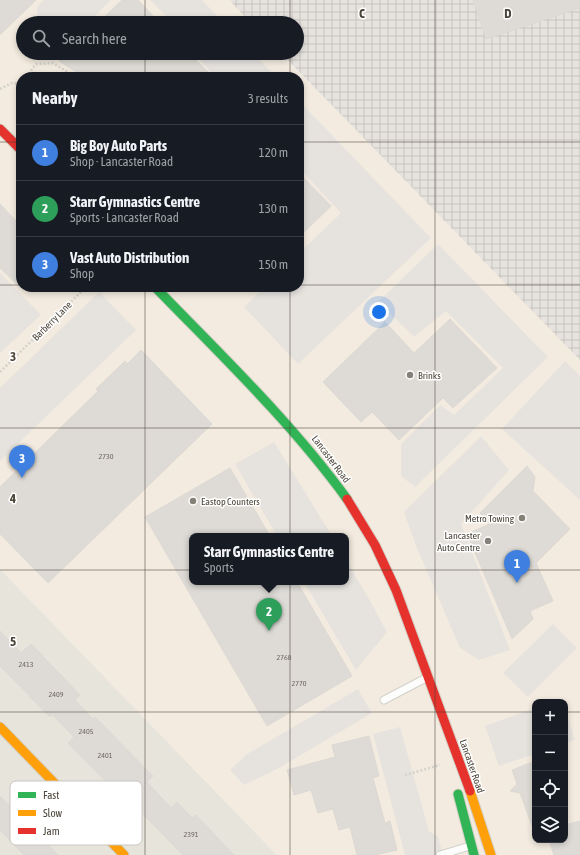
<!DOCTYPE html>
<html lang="en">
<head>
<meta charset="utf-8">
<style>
	:root { --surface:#171b24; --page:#20242c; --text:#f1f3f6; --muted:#9ea1a6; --line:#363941; --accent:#868178 }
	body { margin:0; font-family:"Asap Condensed",sans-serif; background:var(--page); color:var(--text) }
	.controls { position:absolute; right:12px; bottom:12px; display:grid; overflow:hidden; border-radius:8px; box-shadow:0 2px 6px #0003 }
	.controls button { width:36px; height:36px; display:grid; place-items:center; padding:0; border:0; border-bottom:1px solid var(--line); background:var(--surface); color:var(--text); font:20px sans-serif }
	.you { position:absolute; left:379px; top:312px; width:14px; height:14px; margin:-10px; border:3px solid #fff; border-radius:50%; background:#1a73e8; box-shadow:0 0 0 6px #1a73e833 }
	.badge { display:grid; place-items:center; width:26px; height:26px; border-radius:50%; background:var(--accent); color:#fff; font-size:13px; font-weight:700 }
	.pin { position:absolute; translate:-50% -33px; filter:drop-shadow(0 1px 2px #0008) }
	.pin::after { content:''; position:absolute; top:21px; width:14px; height:12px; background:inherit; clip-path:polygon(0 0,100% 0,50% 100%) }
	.popup { position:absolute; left:189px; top:533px; width:160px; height:52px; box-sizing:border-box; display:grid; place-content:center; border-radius:8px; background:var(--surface); filter:drop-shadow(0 1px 3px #0005); font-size:13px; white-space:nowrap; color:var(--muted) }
	.popup b { font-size:15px; color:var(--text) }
	.popup::after { content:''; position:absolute; left:50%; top:100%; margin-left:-8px; border:8px solid transparent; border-top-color:var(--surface) }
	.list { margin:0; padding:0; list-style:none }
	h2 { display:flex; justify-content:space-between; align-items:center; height:52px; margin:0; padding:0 16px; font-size:17px }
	h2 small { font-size:13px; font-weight:400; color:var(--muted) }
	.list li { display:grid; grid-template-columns:26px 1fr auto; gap:12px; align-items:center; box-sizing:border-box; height:56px; padding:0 16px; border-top:1px solid var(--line) }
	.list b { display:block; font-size:15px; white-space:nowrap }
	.list p { margin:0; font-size:13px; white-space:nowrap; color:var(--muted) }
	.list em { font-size:13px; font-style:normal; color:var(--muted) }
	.icon { flex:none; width:22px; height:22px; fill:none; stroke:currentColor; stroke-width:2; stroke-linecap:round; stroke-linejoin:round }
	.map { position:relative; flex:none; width:580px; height:855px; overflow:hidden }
	.search { position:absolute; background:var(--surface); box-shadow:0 2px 6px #0003; left:16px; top:16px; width:288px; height:44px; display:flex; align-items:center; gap:10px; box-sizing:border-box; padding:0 14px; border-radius:22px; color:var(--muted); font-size:15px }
	.panel { position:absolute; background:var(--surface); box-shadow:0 2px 6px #0003; left:16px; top:72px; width:288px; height:220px; border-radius:16px }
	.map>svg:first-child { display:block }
</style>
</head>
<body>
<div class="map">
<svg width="580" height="855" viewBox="0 0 580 855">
	<defs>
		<pattern id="industrial-grid" width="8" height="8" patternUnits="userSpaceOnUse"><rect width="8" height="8" fill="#e6e2de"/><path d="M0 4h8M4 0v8" fill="none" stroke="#c7c3bf"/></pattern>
	</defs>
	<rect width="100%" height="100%" fill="#f4f2ee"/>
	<path fill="#e7e4dc" d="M0,569l277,286h-277z"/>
	<path fill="#f3ebdf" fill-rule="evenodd" d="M0,0h229l22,23h-228v30h258l299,307v495h-303l-277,-286zM21,77h278v210h-278zM192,536h154v46h-154zM535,702h30v138h-30z"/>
	<path fill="url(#industrial-grid)" d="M229,0h351v360l-299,-307h16v-30h-46z"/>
	<path fill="#e6e3df" d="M44,0h67l-23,23h-50l-1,-16z
		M150,0h52l22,23h-51z
		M194,53h59l23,24h-61z
		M300,102l131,136 -133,126 -54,-57 20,-20h35v-34l42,-40 -42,-45z
		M438,244l110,113 -133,130 -14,-11v-32l39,-39 14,10 49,-47 -57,-57 -32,26 -36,-35z
		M0,273l41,42 -41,38z
		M99,292l37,38 -136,131v-73z
		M565,361l15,15v124l-78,-71z
		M481,436l28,34 -48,54 49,126 -31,10 -19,-12 -44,-102 -12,-34z
		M274,442l13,21 45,73h-55l-42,-72z
		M346,560l23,39 18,33 -31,38 -52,-88h42z
		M553,624l24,24 -49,49 -25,-24z
		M358,689l14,24 -93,55 -35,17 -14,-15 17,-16z
		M535,708v46l-36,12 -14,-40z
		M565,709l10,31 -10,3z
		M400,727l29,104 9,6 5,18h-38l-32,-121z"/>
	<path fill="#dedbd6" stroke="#dcd9d4" d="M0,0h36l-36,35z
		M122,0h16l22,23h-62z
		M473,0h107v8l-94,31z
		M67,53h122l24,24h-129l-25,-16z
		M299,173l32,33 -32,31z
		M0,204l21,22v62l-21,-20z
		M450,319l47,49 -44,40 -10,-10 -44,42 -27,-28 -11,10 -38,-40 62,-60 29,31z
		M141,350l71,74 -164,159 -48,-49v-47l98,-96 -2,-2 29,-28 2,3z
		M527,466l8,11 -2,14 37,38 -34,34 17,38 -23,10 3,8 -21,20 -45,-105 23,-10 -10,-11z
		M230,468l40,68h-78v46h105l55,94 -85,50 -122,-209z
		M0,631l21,22 10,-9 49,51 -5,5 18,19 2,-2 58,59 -6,6 24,26 6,-6 15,16 4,-3 38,40h-51l-54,-55 -3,2 -58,-59 6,-6 -22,-23 -2,3 -50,-51z
		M369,736l10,40 -6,2 12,45 5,-2 7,29 -22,5h-18l-7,-28 -11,3 -6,-21 -15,4 -7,-23 -17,5 -7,-25 48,-13 -3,-12z
		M535,761v69l-1,1 -14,-38 -10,-2 7,-7 -5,-14z
		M0,796l28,27 30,32h-34l-24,-25z
		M580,821v34h-26l-5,-15h16v-15z"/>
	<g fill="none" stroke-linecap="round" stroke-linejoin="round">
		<defs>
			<path id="lane" d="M384,700l42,-22
				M440,855l30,-9"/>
			<path id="fast" d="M155,287c67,69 136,135 192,212
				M458,794l16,61"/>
			<path id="slow" d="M0,727l124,128
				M470,791l21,64"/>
			<path id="jam" d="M0,129l21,21
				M347,499l28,46 21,45 74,201"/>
		</defs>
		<use href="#lane" stroke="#d2d0cb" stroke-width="9"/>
		<use href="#fast" stroke="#d3cfc5" stroke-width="11"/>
		<use href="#slow" stroke="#d3cfc5" stroke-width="11"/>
		<use href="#jam" stroke="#d3cfc5" stroke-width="11"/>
		<path stroke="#d3d2cc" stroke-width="2.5" stroke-dasharray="2 2" stroke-linecap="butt" d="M26,77l10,-13 17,-1 23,14
			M0,89l12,-6 9,1
			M0,372l86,-85
			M405,775l35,-10"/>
		<use href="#lane" stroke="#fdfdfc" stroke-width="7"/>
		<use href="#fast" stroke="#30b455" stroke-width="9"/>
		<use href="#slow" stroke="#ff9f0a" stroke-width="9"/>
		<use href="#jam" stroke="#e5322d" stroke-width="9"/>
	</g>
	<path fill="none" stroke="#4b4439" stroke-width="1" stroke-opacity="0.55" d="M145,0v23M290,0v23M435,0v855M145,53v24M290,53v24M0,142h21M299,142h281M0,285h21M299,285h281M145,287v568M290,287v568M0,428h580M0,570h580M0,712h535M565,712h15"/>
	<g fill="#868178" stroke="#fff" stroke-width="1.5">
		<circle cx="410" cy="375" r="4"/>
		<circle cx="193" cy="501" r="4"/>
		<circle cx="522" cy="518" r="4"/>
		<circle cx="488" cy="541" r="4"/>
	</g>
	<g text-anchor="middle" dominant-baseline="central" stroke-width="3" stroke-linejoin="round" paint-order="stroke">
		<g font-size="8" fill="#706a61">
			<text x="106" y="456">2730</text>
			<text x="284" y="657">2768</text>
			<text x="26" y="664">2413</text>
			<text x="299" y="683">2770</text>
			<text x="56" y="694">2409</text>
			<text x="86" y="731">2405</text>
			<text x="105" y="755">2401</text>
			<text x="191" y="834">2391</text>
		</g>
		<g font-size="10" fill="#4b4439" stroke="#fff">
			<text transform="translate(52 321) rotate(-45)">Barberry Lane</text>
			<text transform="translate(331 459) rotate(53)">Lancaster Road</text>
			<text transform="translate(472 766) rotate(71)">Lancaster Road</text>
		</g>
		<g font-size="10" fill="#4b4439" stroke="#fff" text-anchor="start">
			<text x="418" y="375">Brinks</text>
			<text x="201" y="501">Eastop Counters</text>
			<text x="514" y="518" text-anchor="end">Metro Towing</text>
			<text x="480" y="535" text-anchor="end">Lancaster<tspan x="480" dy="12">Auto Centre</tspan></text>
		</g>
	</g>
	<rect x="10" y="781" width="132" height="64" rx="6" fill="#fff" stroke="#c9c7c4" stroke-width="1"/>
	<rect x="18" y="792" width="18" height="6" fill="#30b455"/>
	<rect x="18" y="810" width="18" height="6" fill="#ff9f0a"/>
	<rect x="18" y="828" width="18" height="6" fill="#e5322d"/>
	<g font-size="11" fill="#4b4439">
		<text x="43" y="799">Fast</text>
		<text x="43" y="817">Slow</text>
		<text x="43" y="835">Jam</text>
	</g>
	<g font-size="13" text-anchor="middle" font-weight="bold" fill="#4b4439" stroke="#fff" stroke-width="3" stroke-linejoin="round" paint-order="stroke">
		<text x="362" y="18">C</text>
		<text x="508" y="18">D</text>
		<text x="13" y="361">3</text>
		<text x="13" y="503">4</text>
		<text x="13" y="646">5</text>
	</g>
</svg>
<div class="controls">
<button>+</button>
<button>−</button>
<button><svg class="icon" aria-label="locate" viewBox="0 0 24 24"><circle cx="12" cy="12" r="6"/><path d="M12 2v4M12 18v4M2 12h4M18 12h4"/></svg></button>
<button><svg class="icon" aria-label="layers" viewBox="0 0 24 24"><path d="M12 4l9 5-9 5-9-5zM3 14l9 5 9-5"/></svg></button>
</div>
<div class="you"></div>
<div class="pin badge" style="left:517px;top:583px;background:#3f7fe0">1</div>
<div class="pin badge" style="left:269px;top:631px;background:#2e9e5b">2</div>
<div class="popup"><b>Starr Gymnastics Centre</b>Sports</div>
<div class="pin badge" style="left:22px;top:478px;background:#3f7fe0">3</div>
<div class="search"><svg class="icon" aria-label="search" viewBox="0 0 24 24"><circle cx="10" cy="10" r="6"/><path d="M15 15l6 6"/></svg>Search here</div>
<section class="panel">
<h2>Nearby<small>3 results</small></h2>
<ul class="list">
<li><span class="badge" style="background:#3f7fe0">1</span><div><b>Big Boy Auto Parts</b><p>Shop · Lancaster Road</p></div><em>120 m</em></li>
<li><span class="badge" style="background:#2e9e5b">2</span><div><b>Starr Gymnastics Centre</b><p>Sports · Lancaster Road</p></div><em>130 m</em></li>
<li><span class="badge" style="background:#3f7fe0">3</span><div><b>Vast Auto Distribution</b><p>Shop</p></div><em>150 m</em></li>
</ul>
</section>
</div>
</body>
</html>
